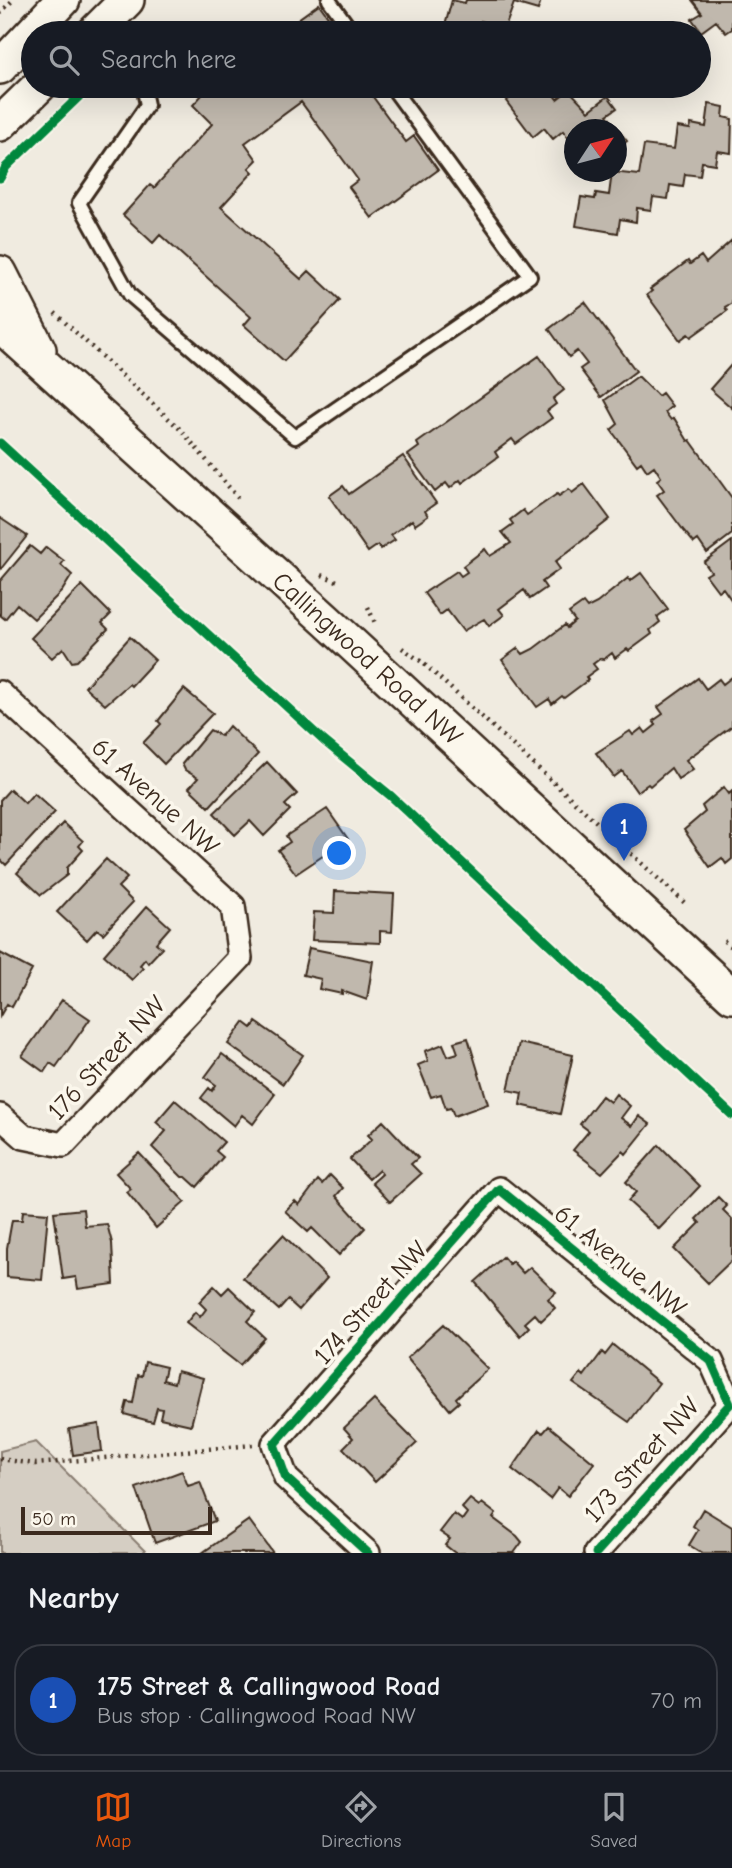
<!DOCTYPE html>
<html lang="en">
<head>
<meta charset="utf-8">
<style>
	:root { --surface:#171b24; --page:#242831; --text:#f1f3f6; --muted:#9ea1a6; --line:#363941; --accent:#ea580c }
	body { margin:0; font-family:"Comic Neue",sans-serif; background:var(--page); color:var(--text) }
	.compass { position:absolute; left:564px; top:119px; width:63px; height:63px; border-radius:50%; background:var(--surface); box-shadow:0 7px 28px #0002; rotate:54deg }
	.scale { position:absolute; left:21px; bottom:18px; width:191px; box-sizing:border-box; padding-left:7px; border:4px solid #3b2a1e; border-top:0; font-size:19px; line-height:24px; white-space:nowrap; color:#3b2a1e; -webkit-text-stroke:5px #fbf7ec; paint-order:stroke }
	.you { position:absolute; left:340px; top:854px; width:24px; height:24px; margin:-18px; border:5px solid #fff; border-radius:50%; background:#1a73e8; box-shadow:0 0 0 10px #1a73e833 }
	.badge { display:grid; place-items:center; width:46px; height:46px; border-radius:50%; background:var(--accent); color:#fff; font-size:23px; font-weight:700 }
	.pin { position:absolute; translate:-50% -58px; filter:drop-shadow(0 2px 4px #0008) }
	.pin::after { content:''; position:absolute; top:37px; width:24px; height:21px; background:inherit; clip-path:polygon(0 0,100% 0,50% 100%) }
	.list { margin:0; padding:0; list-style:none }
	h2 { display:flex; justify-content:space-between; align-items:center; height:91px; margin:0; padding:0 28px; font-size:30px }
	h2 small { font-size:23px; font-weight:400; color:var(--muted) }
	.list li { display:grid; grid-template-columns:46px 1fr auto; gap:21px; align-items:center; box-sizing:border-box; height:112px; margin:0 14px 14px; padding:0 14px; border:2px solid var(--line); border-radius:28px }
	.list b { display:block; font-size:26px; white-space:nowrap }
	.list p { margin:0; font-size:23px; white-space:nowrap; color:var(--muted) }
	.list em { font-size:23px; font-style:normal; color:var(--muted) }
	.icon { flex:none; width:38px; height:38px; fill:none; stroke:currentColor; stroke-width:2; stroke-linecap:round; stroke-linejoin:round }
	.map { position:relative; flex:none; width:732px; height:1553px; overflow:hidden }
	.search { position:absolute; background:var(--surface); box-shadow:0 7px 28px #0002; left:21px; right:21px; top:21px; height:77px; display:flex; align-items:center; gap:18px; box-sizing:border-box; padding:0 24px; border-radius:38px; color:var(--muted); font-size:26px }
	.sheet { height:217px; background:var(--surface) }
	nav { display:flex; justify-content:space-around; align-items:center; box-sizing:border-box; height:98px; border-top:2px solid var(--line); background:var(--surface); font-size:19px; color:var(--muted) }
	nav a { display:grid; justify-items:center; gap:4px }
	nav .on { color:var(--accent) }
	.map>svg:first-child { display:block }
</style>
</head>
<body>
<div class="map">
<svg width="732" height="1553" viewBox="0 0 732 1553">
	<rect width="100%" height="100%" fill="#f0ebe0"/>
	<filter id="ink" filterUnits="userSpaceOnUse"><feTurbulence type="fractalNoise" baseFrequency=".0143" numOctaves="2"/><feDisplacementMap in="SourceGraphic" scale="14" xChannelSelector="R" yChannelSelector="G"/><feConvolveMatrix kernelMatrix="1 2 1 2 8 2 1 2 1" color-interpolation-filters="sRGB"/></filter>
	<g filter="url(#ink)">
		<path fill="#d5cec3" stroke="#887c70" stroke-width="2" d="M36,1442l111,111h-147v-102z"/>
		<path fill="#c0b8ad" stroke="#3b2a1e" stroke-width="2" d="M452,0l13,3 1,-3h75l-3,10 -24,-7 -9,25 -24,-7 -4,12h-34z
			M692,0h40v29l-6,4 -10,-12 -15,11 -9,-13 10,-6z
			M319,4l21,29h-53l-3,-4z
			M210,86h155l41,56 8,-6 24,34 -66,48 -23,-31 9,-7 -57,-78 -56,41 12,17 -8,8 4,4 -32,35 80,72 8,-8 31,29 -56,61 -40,-36 7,-8 -91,-82 -7,8 -30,-28 27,-30 4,3 58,-64 -19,-19z
			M472,86h29l-20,13z
			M527,86l11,10 11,-7 8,10 12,-9 20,21 19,-15 9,12 -10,7 20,26 -11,9v-20h-42l-1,14 -10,-13 -10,8 -9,-11 -11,9 -27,-36z
			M709,104l15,3 -1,10 9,2 -1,34 -14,-2 -2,13 -13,-2 -2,14 -15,-2 -2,13 -13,-2 -2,14 -15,-2 -2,13 -14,-2 -1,14 -16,-3 -2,14 -42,-7 5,-29 14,2 1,-6 13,2 3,-23 27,3 5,-30 30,4 3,-22 13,2 1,-5 15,3z
			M732,240v63l-7,4 2,4 -36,26 -3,-3 -8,6 -33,-45 5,-4 -2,-2 38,-28 2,3 11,-8 5,7z
			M585,302l51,69 -35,26 -21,-28 7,-5 -10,-13 -8,6 -20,-28z
			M539,356l25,34 -11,9 3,5 -9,7 5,7 -36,26 -4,-5 -17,13 3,5 -36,26 -2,-3 -10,8 -4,-5 -11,9 -27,-37 11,-8 -2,-4z
			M732,364v44l-22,-19z
			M638,376l20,20 4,-3 10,13 -7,6 6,8 3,-2 14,23 2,-1 42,58v36l-25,19 -9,-13 -4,3 -10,-12 -27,-36 7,-5 -7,-10 4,-3 -7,-11 -7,5 -6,-9 -4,3 -26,-35 7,-6 -13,-24z
			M403,456l33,47 -11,8 3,5 -13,9 -3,-5 -21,15 4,5 -14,9 -3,-4 -10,7 -39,-56 14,-10 6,8z
			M584,484l26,35 -55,43 5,7 -18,13 4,6 -16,11 -6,-9 -25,19 5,6 -15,11 -5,-7 -21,12 -16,-21 -7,5 -16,-22 33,-22 4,5 6,-4 -4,-6 22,-17 5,7 21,-13 -9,-11 11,-8 -3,-4 13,-10 4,5 30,-21 2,2 10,-7 3,4z
			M0,518l27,18 -27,34z
			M732,541v60l-9,-13 -5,3 -12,-16 5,-3 -7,-10z
			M30,546l10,8 6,-7 18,14 -3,4 11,10 -10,16 -28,28 -17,-15 -12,15 -5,-4v-34z
			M641,573l27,36 -11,8 3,5 -10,8 2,4 -23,17 -2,-2 -12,9 -3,-5 -9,7 -2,-2 -8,6 4,5 -11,8 2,3 -24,18 -2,-2 -10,8 -3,-5 -12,8 -35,-47 16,-12 5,6 10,-5 32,-24 2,3 8,-7 -6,-8 14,-10 4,5 10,-5 31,-25 2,3z
			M82,585l29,29 -9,9 6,6 -31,32 -5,1 -9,-14 -11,10 -21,-20z
			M130,637l25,23 -24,26 -2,-2 -24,21 -20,-18z
			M732,677v49l-46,34 7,9 -15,10 -7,-11 -21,18 -2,-2 -11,8 -15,-21 -8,6 -18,-24 34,-22 3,4 9,-7 4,5 10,-8 -3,-4 10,-7 -5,-7 40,-29 8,11 13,-10 4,5z
			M184,689l29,24 -49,51 -21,-21 18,-19 -3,-3z
			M229,726l29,28 -49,53 -20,-19 9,-10 -13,-8 -3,-6 28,-34 11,6z
			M267,762l30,32 -12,11 5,5 -26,26 -14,-15 -15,14 -21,-22z
			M724,787l5,7 3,-3v68l-6,5 -4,-6 -12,9 -26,-37 21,-18 -3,-6z
			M10,789l15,14 9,-10 21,19 -49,53 -6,-6v-59z
			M327,809l21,30 -52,35 -18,-24 12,-8 -4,-6z
			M63,823l20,18 -4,5 4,4 -16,18v7l-26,20 -24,-22z
			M106,859l21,19 -9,9 15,15 -30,32 -6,-5 -10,11 -30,-28z
			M335,891l59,3 -2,38 -12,-1v12l-68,-3 2,-28 20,1z
			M147,906l23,21 -14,16 6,5 -14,15 -3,-4 -5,6 3,3 -11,12 -28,-25z
			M309,948l64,13 -6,39 -25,-9v3l-23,-5 2,-10 -18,-4z
			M0,953l32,17 -20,37 -5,-3 -7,12z
			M62,1000l28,19 -34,48 -6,-4 -6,9 -22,-16z
			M244,1022l8,6 4,-6 47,33 -20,29 -55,-40z
			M468,1038l20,66 -34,12 -3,-8 -5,1 -5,-15 -10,3 -13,-32 10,-4 -3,-10 18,-7 5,12 10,-3 -4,-11z
			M519,1043l54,12 -13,59 -40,-9 2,-12 -14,-3z
			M222,1054l53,40 -22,30 -11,-9 -8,11 -33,-28 8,-10 3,3 4,-6 -11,-8z
			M616,1094l14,12 -9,12 11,8 7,-10 11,8 -24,30 -3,-3 -21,22 -29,-23 16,-19 -9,-7 22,-28 8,6z
			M175,1100l49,42 -8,9 7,6 -26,30 -11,-10h-4l-30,-30 14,-16 -10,-9z
			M383,1121l35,37 -7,6 10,10 -31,28 -18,-19 10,-9 -3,-4 -10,9 -19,-20 22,-20 -4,-4z
			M659,1145l41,41 -41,43 -31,-28 8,-9 -10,-10z
			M139,1153l46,49 -29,26 -29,-36 4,-3 -15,-16z
			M330,1175l13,13 -7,8 29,32 -26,27 -27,-27 -4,4 -23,-21 10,-10 4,4 19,-25 4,4z
			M718,1197l9,9 -4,4 9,9v41l-24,23 -34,-34 26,-26 -4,-4z
			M83,1209l2,17 22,-2 5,19 2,41 -36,5 -2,-12 -13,2 -9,-67z
			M23,1211l25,2 -6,67 -35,-3v-29l5,-28h10z
			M283,1235l44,43 -28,32 -11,-10 -9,10 -36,-32z
			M503,1257l6,7 3,-3 11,12 7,-6 26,25 -8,7 7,9 -14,13 -6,-7 -10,9 4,4 -9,9 -45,-54z
			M214,1286l8,8 7,-7 26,25 -8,9 18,17 -25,27 -54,-42 9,-11 5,5 6,-8 -7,-7z
			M443,1325l45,44 -32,29 3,4 -9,8 -43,-52z
			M613,1345l46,38 -30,39 -56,-39 8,-10 3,3 18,-24 3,3z
			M145,1362l21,5 -3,13 11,3 3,-12 26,7 -12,47 -31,-7 2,-9 -5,-1 -4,14 -29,-8 3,-12 6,1 5,-28 4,1z
			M374,1400l43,43 -42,39 -32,-34 10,-10 -9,-10z
			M99,1424l3,27 -29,4 -4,-26z
			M549,1426l45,37 -26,33 -10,-8 -8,11 -38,-30 27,-39 4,3z
			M182,1471l6,15 12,-4 15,39 -60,22 -19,-55z
			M470,1499l9,7 3,-3 14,11 -3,4 24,18 5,6 -8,11h-59l-10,-8 5,-6 -10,-7 14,-18 8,6 5,-7 -5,-5z
			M703,1509l29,18v26h-30l-13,-8 9,-15 -5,-4z
			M249,1520l24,33h-71z"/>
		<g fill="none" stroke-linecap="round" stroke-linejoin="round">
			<defs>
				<path id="service" d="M329,0l24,33
					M143,86l4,19 -68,98 51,92 165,142 235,-161 -139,-190"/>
				<path id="minor" d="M0,693l233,213 7,52 -177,187 -39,-8 -24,-21
					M368,1553l-82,-75 -12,-34 225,-255 212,172 19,43 -134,149"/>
				<path id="secondary" d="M94,33l33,-33
					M0,67l63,-67
					M0,124l39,-38
					M0,273l39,77
					M0,325l327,296 405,375"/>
			</defs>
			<use href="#service" stroke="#3b2a1e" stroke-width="18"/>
			<use href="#minor" stroke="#3b2a1e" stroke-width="28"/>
			<use href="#secondary" stroke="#3b2a1e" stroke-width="38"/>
			<path stroke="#3b2a1e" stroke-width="4.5" stroke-dasharray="2 5" stroke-linecap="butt" d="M0,13l13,-13
				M55,313l127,118 56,67
				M322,575l15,6
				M368,607l7,16
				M402,648l20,14 265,243
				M724,941l8,6
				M0,1459l35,5 218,-19"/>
			<use href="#service" stroke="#fbf7ec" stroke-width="12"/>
			<use href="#minor" stroke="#fbf7ec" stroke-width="23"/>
			<use href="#secondary" stroke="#fbf7ec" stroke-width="33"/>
			<defs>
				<path id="cycleway" d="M0,178l6,-11 84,-81
					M0,443l324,298 67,55 341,319
					M368,1553l-82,-75 -12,-34 225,-255 212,172 19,43 -134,149"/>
			</defs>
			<use href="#cycleway" stroke="#fbf7ec" stroke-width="13"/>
			<use href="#cycleway" stroke="#00873e" stroke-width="9"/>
		</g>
	</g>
	<g text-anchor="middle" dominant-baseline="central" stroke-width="7" stroke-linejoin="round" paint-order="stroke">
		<g font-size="26" fill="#3b2a1e" stroke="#fbf7ec">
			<text transform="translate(367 659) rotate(42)">Callingwood Road NW</text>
			<text transform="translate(155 797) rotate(42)">61 Avenue NW</text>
			<text transform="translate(107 1058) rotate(-47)">176 Street NW</text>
			<text transform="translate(620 1261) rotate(39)">61 Avenue NW</text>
			<text transform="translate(371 1303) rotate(-48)">174 Street NW</text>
			<text transform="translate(642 1460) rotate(-48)">173 Street NW</text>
		</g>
	</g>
</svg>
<svg class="compass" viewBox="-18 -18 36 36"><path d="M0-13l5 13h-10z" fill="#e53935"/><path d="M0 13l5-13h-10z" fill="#9ea1a6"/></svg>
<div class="scale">50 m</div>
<div class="you"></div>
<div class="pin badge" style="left:624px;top:861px;background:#1a4fb4">1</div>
<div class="search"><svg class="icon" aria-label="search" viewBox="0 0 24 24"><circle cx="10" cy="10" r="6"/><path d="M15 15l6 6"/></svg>Search here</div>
</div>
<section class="sheet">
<h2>Nearby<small></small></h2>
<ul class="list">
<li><span class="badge" style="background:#1a4fb4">1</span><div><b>175 Street &amp; Callingwood Road</b><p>Bus stop · Callingwood Road NW</p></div><em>70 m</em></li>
</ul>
</section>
<nav>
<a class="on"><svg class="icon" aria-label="map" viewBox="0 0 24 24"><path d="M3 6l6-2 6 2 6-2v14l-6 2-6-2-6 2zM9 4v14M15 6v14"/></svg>Map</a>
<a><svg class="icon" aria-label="directions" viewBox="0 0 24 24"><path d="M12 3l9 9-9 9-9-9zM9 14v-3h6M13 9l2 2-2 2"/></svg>Directions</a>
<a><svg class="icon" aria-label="saved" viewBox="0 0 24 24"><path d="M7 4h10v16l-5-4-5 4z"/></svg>Saved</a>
</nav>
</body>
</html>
